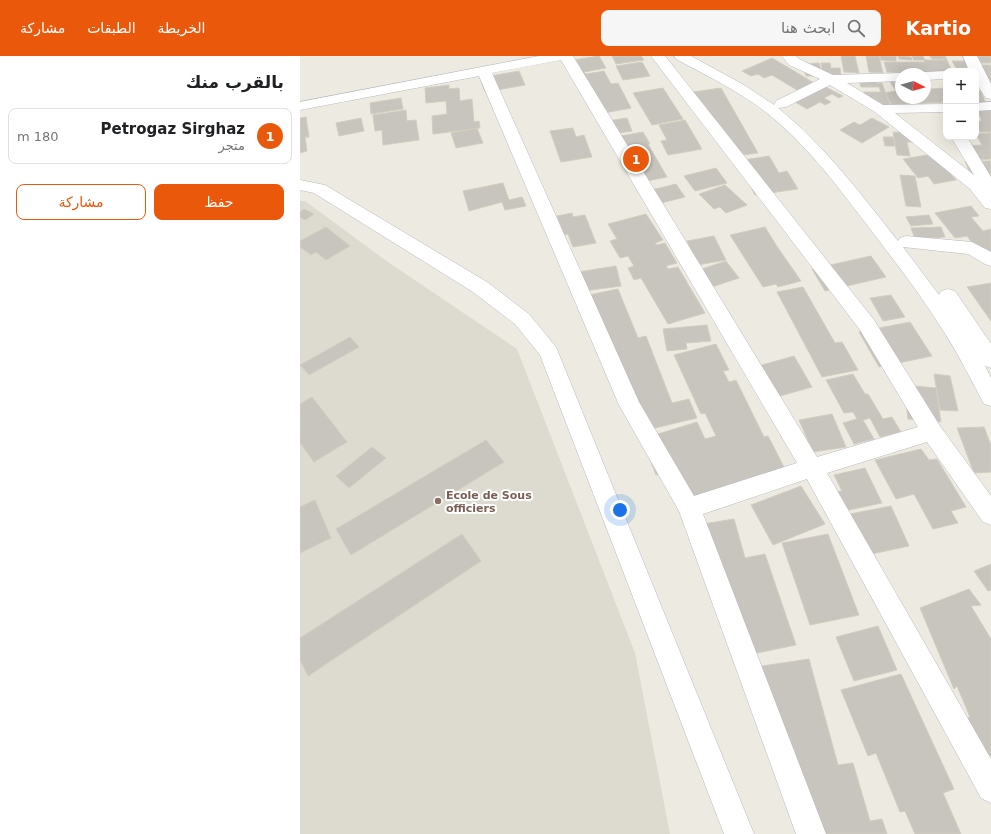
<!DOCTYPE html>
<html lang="ar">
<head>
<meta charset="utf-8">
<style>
	:root { --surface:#fff; --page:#f6f6f6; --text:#202124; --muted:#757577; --line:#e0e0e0; --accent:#ea580c }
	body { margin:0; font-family:"DejaVu Sans","Noto Naskh Arabic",sans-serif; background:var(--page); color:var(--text); direction:rtl }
	.controls { position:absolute; right:12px; top:12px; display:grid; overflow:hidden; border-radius:8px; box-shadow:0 4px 16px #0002 }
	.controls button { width:36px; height:36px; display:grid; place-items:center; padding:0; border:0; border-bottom:1px solid var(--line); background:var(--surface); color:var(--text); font:20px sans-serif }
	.compass { position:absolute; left:595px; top:12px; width:36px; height:36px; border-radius:50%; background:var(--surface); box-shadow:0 4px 16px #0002; rotate:96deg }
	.you { position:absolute; left:320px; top:454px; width:14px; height:14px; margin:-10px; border:3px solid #fff; border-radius:50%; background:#1a73e8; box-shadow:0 0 0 6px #1a73e833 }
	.badge { display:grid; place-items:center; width:26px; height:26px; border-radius:50%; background:var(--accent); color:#fff; font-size:13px; font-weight:700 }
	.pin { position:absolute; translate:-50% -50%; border:2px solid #fff; box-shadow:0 1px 4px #0006 }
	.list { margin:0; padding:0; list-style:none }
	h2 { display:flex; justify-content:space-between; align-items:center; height:52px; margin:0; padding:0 16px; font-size:17px }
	h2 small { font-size:13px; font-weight:400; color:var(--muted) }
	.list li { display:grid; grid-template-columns:26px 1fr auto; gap:12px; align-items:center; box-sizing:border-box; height:56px; margin:0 8px 8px; padding:0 8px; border:1px solid var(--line); border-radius:8px }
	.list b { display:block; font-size:15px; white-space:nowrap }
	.list p { margin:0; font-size:13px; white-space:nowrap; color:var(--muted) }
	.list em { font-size:13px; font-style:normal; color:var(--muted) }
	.actions { display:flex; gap:8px; padding:12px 16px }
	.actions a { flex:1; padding:9px 0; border:1px solid var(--accent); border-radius:8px; text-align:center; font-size:14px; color:var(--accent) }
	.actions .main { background:var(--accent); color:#fff }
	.icon { flex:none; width:22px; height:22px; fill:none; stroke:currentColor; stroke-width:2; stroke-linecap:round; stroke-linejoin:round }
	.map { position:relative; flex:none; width:691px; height:778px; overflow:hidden; direction:ltr }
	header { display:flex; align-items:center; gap:24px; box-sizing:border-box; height:56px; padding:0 20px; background:var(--accent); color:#fff }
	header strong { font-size:19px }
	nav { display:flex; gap:22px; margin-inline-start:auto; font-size:14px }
	.search { width:280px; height:36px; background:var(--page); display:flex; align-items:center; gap:10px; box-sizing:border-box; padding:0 14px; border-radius:8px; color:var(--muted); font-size:15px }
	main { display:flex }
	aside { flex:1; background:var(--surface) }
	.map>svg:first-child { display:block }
</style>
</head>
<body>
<header>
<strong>Kartio</strong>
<div class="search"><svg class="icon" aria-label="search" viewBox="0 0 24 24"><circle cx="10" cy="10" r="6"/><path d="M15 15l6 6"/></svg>ابحث هنا</div>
<nav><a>الخريطة</a><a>الطبقات</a><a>مشاركة</a></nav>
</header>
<main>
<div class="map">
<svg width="691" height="778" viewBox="0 0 691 778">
	<rect width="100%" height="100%" fill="#edebe1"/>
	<path fill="#dddacf" d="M0,145h5l83,61 129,87 118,304 35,181h-370z"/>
	<path fill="#c8c5be" stroke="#d2cdbf" d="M299,0l7,12 -22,4 2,2 18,-3 7,13 7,-1 13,25 -32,6 -26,-54z
		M312,0h29l3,4 -28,4z
		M541,0h14l4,17 -15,-1z
		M566,0h13l4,17 -14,-1z
		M580,0h16v5l-15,-1z
		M598,0l13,1 1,3 -13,-1z
		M612,0h11l2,4h-11z
		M630,0h13l1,3h-12z
		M643,0h2l7,15h-6v2l-59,-1 -3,-10h41l-1,-2h21z
		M676,0h15v7h-13z
		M472,2l17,10 25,15 -17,7 -25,-15 -8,3 -6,-4 -7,2 -9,-5z
		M652,5h13l6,10h-13z
		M342,6l8,14 -27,4 -7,-14z
		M519,7l4,13h-17l-4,-12z
		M521,7h9l1,5h9l1,7 -18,-1z
		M677,9h14v29z
		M219,15l6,14 -40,7 -5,-14z
		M601,20v22h24v-18l6,9 14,-1 1,14 -54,3 -8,-12 12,-2 -9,-14z
		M558,21h17l2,6h5l8,22h-22l-4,-13h17l-2,-5h-18z
		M149,29v4l10,-1 1,13 12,-2 2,23 5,-1 1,7 -47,6 -1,-18 15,-2 -1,-13 -20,2 -1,-15z
		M522,29l21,11 -4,2 -7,-4 -8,4 7,4 -6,3 -5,-3 -13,7 -12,-7z
		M363,32l20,31 -31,6 -19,-32z
		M421,32l37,65 -30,4 -35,-65z
		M676,35h5l5,13h-10z
		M101,42l2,11 -32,5 -1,-11z
		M676,51l15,1v24h-11l-4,-11h6l-4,-8h-2z
		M106,54l1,11 9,-1 3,20 -36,5 -1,-15 -7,1 -2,-16z
		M6,61l3,20h-4l2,14 -7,2v-35z
		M61,62l3,13 -25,5 -3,-13z
		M327,62l5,13 -27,4 -5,-13z
		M572,62l17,9 -27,16 -22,-13 14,-8 6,3z
		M385,64l17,29 -34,6 -7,-14 6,-1 -8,-15z
		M177,72l6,15 -27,5 -5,-15z
		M273,72l3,9 8,-2 8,22 -31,5 -11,-31z
		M343,76l7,12h-2l19,33 -20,4 -32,-44z
		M593,76l17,1 2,9h-5l3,14 -13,-1z
		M691,77v26l-23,1 -8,-14 22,-1 -6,-11z
		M583,81h10l2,9h-10z
		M633,98l23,26 -22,4 -6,-8 -10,2 -15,-19z
		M469,100l10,17 8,-2 11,18 -43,6 -18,-34z
		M665,105h26v31l-15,-5z
		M416,112l11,15 -32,8 -11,-15z
		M600,119l15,1 6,31 -15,-1z
		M203,127l6,17 13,-3 4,9 -21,4 -3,-8 -33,9 -6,-20z
		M376,128l9,13 -24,6 -22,-10z
		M425,129l22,20 -21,8 -6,-6 -6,2 -15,-15z
		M671,150l8,10 -8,1 12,14 8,-2v29l-6,1 -18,-23 -12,2 -20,-25z
		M4,153l10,5 -9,6 -5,-3v-5z
		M272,157l1,4 12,-2 11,28 -23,4 -5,-13 -19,4 11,-12 -3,-10z
		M346,158l17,26 -8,3 2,2 8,-2 12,20 -11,3 2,3 10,-2 27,46 -37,11 -27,-46 -7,2 -6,-12 6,-2 -6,-10 -8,2 -10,-17 7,-2 -9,-15z
		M629,159l4,9 -22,2 -5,-9z
		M26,171l24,19 -24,14 -10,-8 -5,3 -11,-8v-6z
		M465,171l11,18 25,36 -23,6 -2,-3 -13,3 -33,-52z
		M641,171l4,10 -30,2 -4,-11z
		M414,180l12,24 -34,6 -7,-15 6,-1 -4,-9z
		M571,200l15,21 -61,14 -13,-22z
		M426,205l13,17 -27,9 -13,-17z
		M316,210l5,20 -45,6 -4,-19z
		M691,227v38l-24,-34z
		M503,231l32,56 7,-1 16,28 -36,7 -45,-85z
		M318,233l20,49 8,-2 26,67 17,-4 8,19 -55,13 -40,-112 -10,3 -8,-26z
		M591,239l14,22 -22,4 -13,-23z
		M610,266l22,34 -53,11 -20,-35z
		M407,269l4,16 -25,2 1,6 -20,2 -4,-22z
		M50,281l9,10 -50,28 -9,-10z
		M416,288l13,26 -6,1 6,11 7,-2 28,57 4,-1 18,35 -109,31 -12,-30 -9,3 -14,-36 55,-17 8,17 11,-3 -11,-23 -4,1 -27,-59z
		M494,300l18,31 -39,11 -18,-31z
		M553,318l12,20h3l15,25 9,-2 9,15 -21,5 -10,-19 -7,2 11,19 -20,5 -11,-21 14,-4 -4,-7 -9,1 -18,-33z
		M634,318l16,2 8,35 -18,-1z
		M604,329l32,3 5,34 -33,-3z
		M12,341l35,45 -33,20 -14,-19v-39z
		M532,358l14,33 -33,5 -14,-32z
		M684,371l7,18v27l-17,1 -17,-45z
		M186,384l18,22 -153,93 -15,-26z
		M72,391l14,11 -37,30 -13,-12z
		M621,393l8,11 8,-1 29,48 -15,4 7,12 -25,6 -19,-35 -18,5 -21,-39z
		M565,412l17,35 -38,8 -8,-19 6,-1 -8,-16z
		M501,430l24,38 -52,21 -22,-40z
		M15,444l16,38 -31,15v-46z
		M591,450l18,40 -42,9 -17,-41z
		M434,463l11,39 20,-4 31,91 -49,10 -50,-130z
		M162,478l19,27 -173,115 -8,-16v-22z
		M528,478l31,81 -49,10 -28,-82z
		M691,508v26l-3,1 -14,-20z
		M669,533l12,16 -10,1 20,33v129l-24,-50 3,-1 -13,-31 -3,3 -34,-81z
		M578,570l19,44 -43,11 -18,-44z
		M509,603l29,106 15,-2 17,58 12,-2 5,15h-85l-40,-168z
		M601,618l53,115 -11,4 18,41h-46l-10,-23 -5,1 -24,-59 -8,3 -27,-66z"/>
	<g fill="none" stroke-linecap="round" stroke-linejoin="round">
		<defs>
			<path id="minor" d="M239,0h34l244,401 101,-30 -58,-97 -209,-274h14l209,264 66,106 51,70v29l-8,-3 -56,-80 -100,31 164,286v44l-10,-5 -174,-319 -104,35 123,320h-30l-117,-323 -60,-106 -140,-329 -179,34v-8zM261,4l236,403 -103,33 -55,-94 -147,-329z
				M374,0h17l53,29 30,20 2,-4 44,-22 -31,-14 -7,-9h14l3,3 34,16 68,-2 5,1h-5v7l-54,2 36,22 63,-1v8l-51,1 79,62 -23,-38h16l24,40v32l-6,-1 -15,-19 -95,-77 -45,-27 -44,22 -8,1c47,38 83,86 120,133l2,-3 6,-2 66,6 19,10v14l-6,-2 -17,-10 -65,-7 36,48 2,-4 7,-2 7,2 36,53v24l-6,-2 6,12v28l-7,-2c-13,-24 -25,-49 -40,-72 -24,-39 -52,-74 -80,-111 -29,-38 -58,-77 -97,-108 -28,-22 -60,-37 -91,-54z
				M663,0h14l14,28v15l-5,-1c-7,-10 -10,-15 -10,-27h-7z
				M646,15v8l-21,1v-6h-6l6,-2z
				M691,46v8l-15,1v-8z
				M0,124l25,5 162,97 42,32 27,33 198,487h-30l-184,-479 -25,-31 -42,-32 -159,-99 -14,-3z"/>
		</defs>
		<use href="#minor" stroke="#b6b9be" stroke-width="1"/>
		<use href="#minor" fill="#fff" fill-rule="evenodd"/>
	</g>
	<circle fill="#8d6e63" stroke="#fff" stroke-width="1.5" cx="138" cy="445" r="4"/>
	<g text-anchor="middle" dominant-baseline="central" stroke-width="4" stroke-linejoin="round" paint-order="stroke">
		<g font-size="11" font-weight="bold" fill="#785e54" stroke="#fff" text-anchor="start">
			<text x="146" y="439">Ecole de Sous<tspan x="146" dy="13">officiers</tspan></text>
		</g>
	</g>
</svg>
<div class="controls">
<button>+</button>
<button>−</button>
</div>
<svg class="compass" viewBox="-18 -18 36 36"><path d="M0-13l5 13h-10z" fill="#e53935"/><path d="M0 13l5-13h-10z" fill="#757577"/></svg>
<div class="you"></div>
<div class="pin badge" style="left:336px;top:103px">1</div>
</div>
<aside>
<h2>بالقرب منك<small></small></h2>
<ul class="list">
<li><span class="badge">1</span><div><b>Petrogaz Sirghaz</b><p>متجر</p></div><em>180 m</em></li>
</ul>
<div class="actions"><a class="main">حفظ</a><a>مشاركة</a></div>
</aside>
</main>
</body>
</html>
